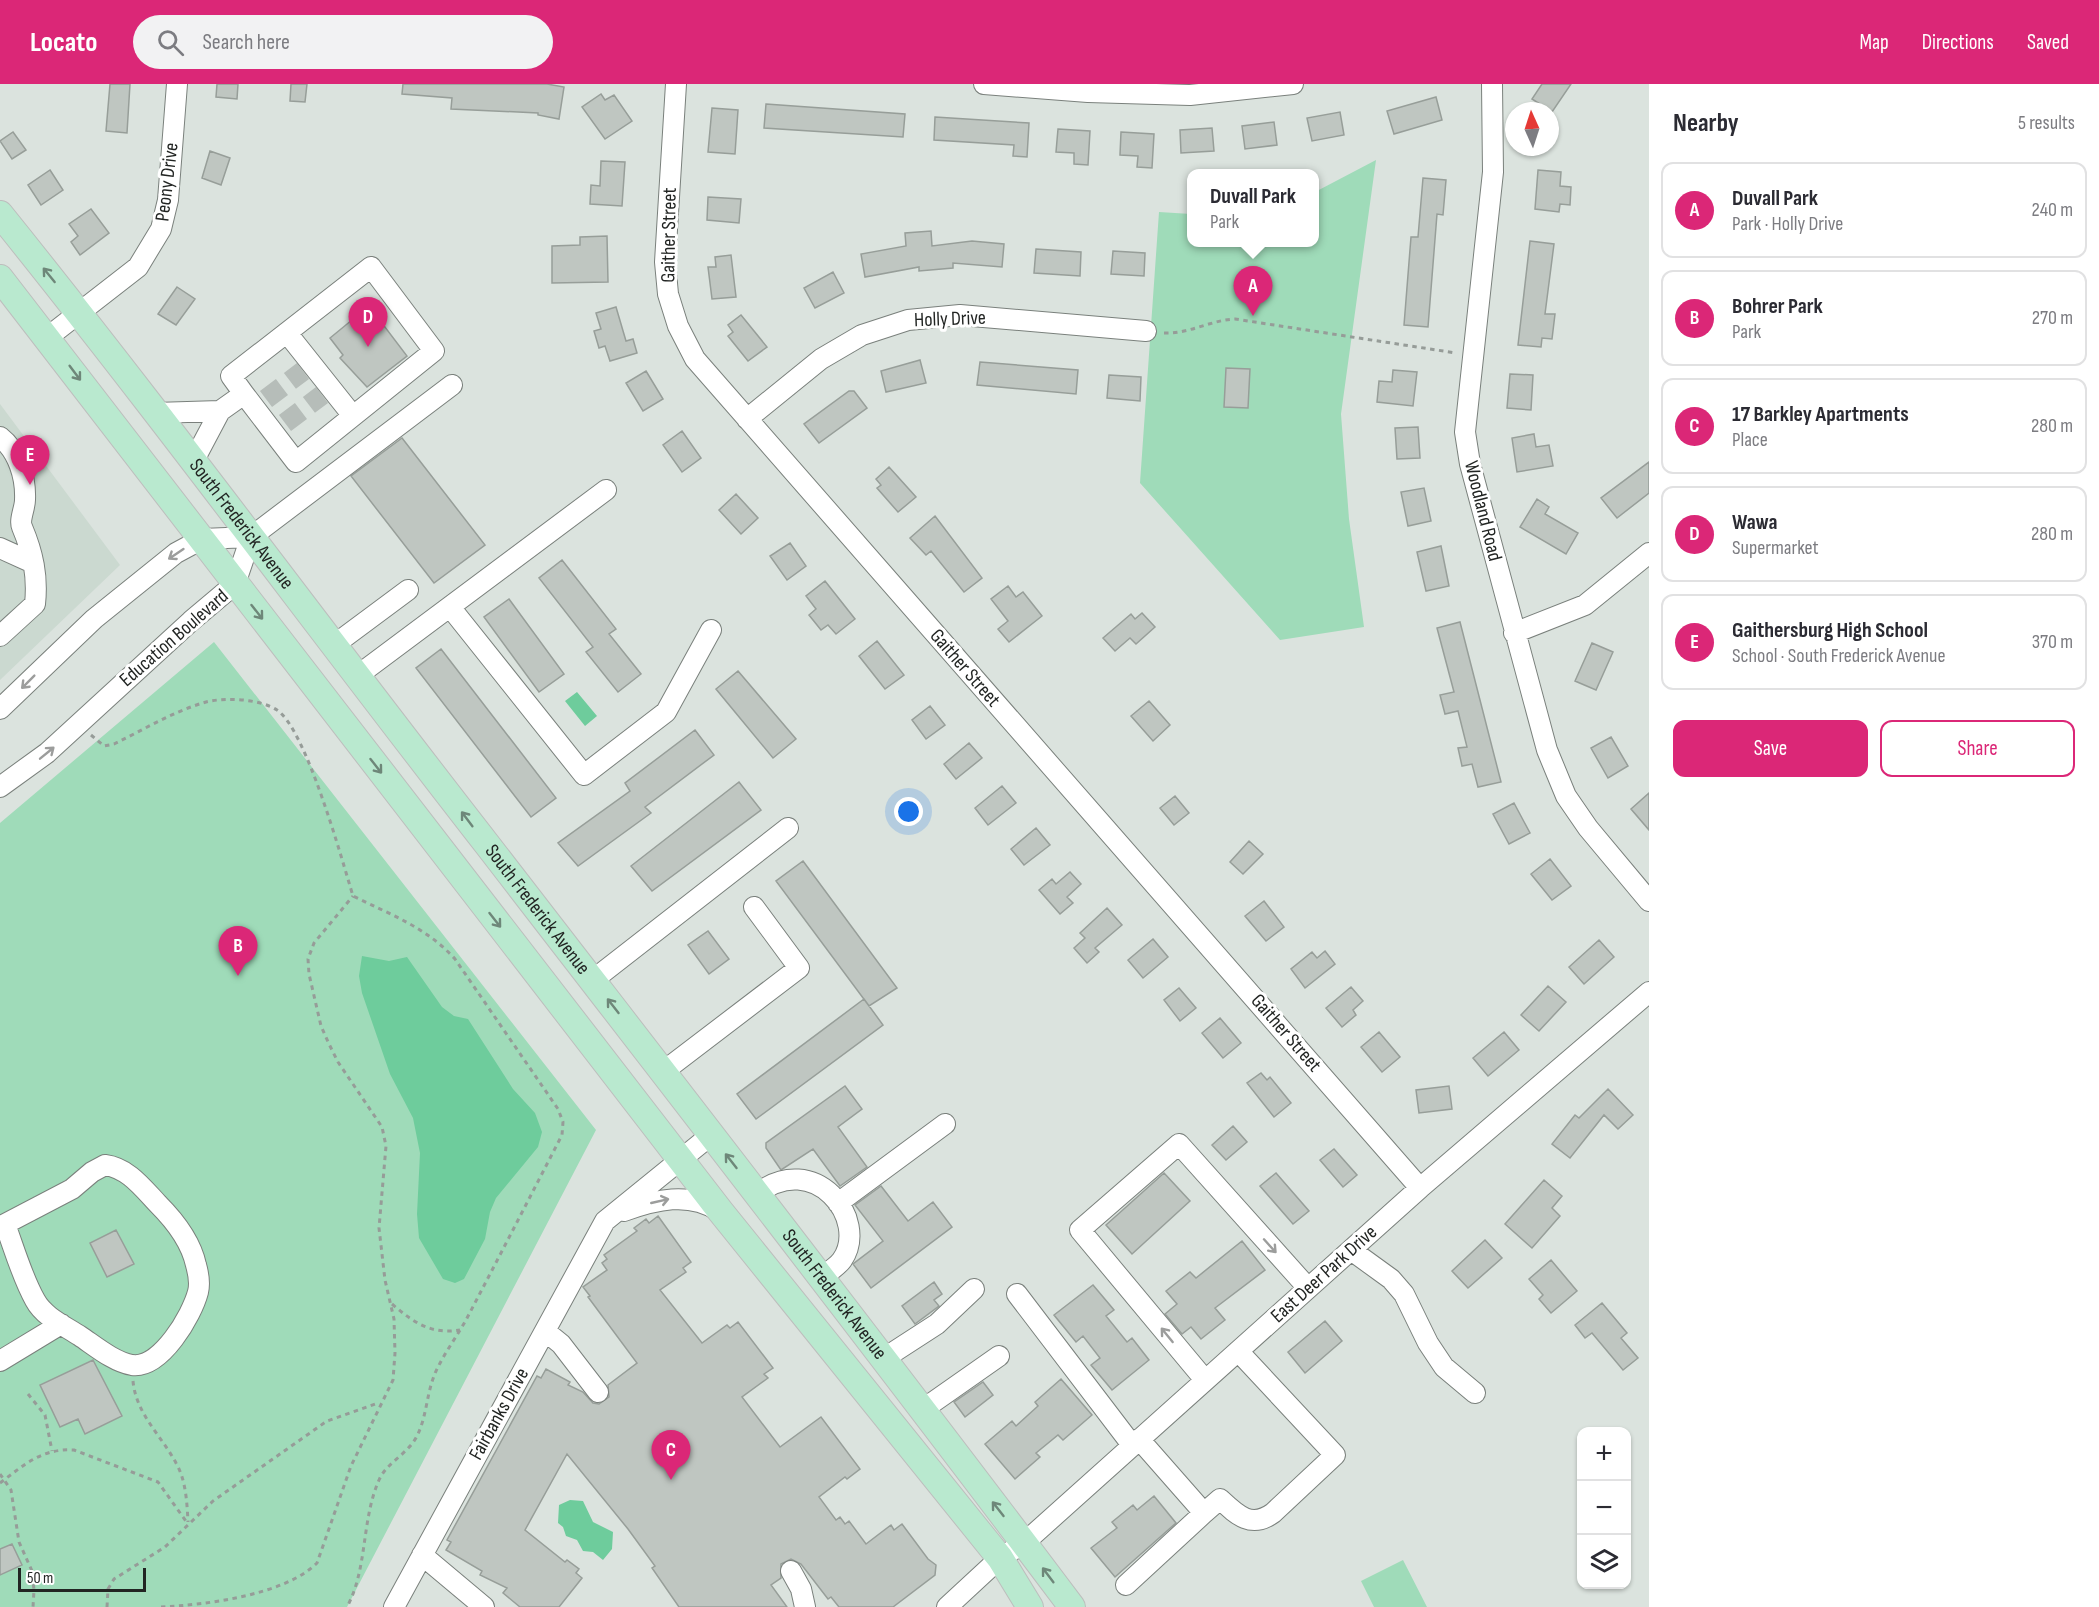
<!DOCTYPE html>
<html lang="en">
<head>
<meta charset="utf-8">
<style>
	:root { --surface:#fff; --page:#f2f2f3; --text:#2b2b33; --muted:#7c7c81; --line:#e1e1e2; --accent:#db2777 }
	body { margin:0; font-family:"Sofia Sans Condensed",sans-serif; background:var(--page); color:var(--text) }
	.controls { position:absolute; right:18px; bottom:18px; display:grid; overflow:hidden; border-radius:12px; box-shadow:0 2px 4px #0004 }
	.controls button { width:54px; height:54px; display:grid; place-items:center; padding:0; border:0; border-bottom:2px solid var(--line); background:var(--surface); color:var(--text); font:30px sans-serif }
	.compass { position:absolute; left:1505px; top:18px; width:54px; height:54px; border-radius:50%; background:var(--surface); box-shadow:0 2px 4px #0004; rotate:357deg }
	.scale { position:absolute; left:18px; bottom:15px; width:128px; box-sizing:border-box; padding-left:6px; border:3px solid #222523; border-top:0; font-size:16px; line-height:21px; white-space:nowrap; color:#222523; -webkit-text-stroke:4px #fff; paint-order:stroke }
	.you { position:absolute; left:909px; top:728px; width:21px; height:21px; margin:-15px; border:4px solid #fff; border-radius:50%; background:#1a73e8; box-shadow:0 0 0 9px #1a73e833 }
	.badge { display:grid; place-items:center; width:39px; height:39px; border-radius:50%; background:var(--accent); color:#fff; font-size:20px; font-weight:700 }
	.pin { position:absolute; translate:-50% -50px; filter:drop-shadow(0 2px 3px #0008) }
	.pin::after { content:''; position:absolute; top:32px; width:21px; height:18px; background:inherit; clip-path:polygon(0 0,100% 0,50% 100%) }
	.popup { position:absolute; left:1187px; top:85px; width:132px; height:78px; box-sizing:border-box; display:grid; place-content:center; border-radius:12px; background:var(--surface); filter:drop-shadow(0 2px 4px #0005); font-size:20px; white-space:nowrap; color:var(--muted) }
	.popup b { font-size:22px; color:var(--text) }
	.popup::after { content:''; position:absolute; left:50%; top:100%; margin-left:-12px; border:12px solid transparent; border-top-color:var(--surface) }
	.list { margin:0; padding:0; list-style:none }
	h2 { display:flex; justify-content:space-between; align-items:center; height:78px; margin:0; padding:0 24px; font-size:26px }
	h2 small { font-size:20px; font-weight:400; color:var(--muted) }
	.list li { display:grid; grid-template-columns:39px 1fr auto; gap:18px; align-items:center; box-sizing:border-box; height:96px; margin:0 12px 12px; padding:0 12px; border:2px solid var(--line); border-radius:12px }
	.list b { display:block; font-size:22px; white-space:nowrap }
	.list p { margin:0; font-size:20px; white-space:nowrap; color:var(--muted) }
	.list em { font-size:20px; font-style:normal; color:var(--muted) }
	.actions { display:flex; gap:12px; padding:18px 24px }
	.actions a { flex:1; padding:14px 0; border:2px solid var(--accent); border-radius:12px; text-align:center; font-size:21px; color:var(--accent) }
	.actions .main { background:var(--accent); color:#fff }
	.icon { flex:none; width:33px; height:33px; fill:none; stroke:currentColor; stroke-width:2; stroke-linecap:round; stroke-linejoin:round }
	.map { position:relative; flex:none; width:1649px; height:1523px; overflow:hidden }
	header { display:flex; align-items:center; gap:36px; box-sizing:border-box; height:84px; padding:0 30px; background:var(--accent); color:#fff }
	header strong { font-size:28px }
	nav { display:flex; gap:33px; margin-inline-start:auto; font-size:21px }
	.search { width:420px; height:54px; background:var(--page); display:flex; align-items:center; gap:15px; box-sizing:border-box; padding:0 21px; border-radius:33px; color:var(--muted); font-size:22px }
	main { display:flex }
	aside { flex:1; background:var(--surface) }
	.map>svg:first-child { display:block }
</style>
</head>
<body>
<header>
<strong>Locato</strong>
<div class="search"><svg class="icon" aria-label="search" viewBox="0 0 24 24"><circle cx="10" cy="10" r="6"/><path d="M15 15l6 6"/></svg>Search here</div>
<nav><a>Map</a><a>Directions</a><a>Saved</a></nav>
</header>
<main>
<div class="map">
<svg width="1649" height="1523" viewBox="0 0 1649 1523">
	<rect width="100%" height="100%" fill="#dbe3de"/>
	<path fill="#cbd9d0" d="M0,320l120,161 -120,115z"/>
	<path fill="#9fdbb9" d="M1376,76l-35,254 8,105 15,108 -84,13 -140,-157 19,-271 32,2 1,28h122l1,-50z
		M214,558l382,488 -249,477h-347v-784z
		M1403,1476l24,47h-53l-13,-26z"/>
	<path fill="#6ecc9c" d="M577,608l20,24 -12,10 -20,-25z
		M362,872l27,5 18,-4 35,50 12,9 14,3 45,70 22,24 7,19 -4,15 -42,51 -6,14 -5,27 -21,40 -9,4 -12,-4 -24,-41 -2,-24 3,-61 -7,-35 -23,-44 -28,-81 -3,-17z
		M570,1416l13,1 10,21 20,10 -1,17 -9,11 -10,-8 -10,-1 -6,-11 -11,-4 -3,-9 -5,-4 1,-18z"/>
	<path fill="#bfc6c1" stroke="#979e99" stroke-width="1.5" d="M110,0h20l-3,49 -21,-2z
		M217,0h21l-1,15 -21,-2z
		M291,0h16l-2,18 -15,-1z
		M403,0h144l17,3 -5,32 -21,-4v-2l-87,-4 1,-11 -50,-4z
		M1542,0h29l-19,28 -20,-13z
		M601,10l4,6 9,-5 18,26 -27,18 -23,-32z
		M1436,13l6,23 -48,14 -7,-23z
		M766,20l139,10 -2,23 -139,-9z
		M712,24l26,2 -3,44 -27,-2z
		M1340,28l4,23 -32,6 -5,-23z
		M935,33l94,6 -2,34 -14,-1 1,-11 -80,-5z
		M1274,38l3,23 -32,4 -3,-23z
		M1212,44l2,23 -33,2 -1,-23z
		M1058,45l32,2 -2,34 -14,-1v-11l-18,-1z
		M13,48l13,18 -14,9 -12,-18z
		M1121,48l33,2 -2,34 -15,-1 1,-11 -18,-1z
		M210,67l20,7 -9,27 -19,-7z
		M601,77l24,1 -3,44 -32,-2 1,-19 9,1z
		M50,86l13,20 -22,15 -13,-20z
		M1538,86l23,2 -1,14 11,1 -1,18 -10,-1 -1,8 -24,-3z
		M1423,94l23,2 -3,35 -6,-1 -9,113 -24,-2 7,-88h7z
		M708,113l33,2 -2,24 -32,-3z
		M91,125l18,24 -29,22 -9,-13 7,-6 -9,-12z
		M931,147l1,15 40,-5 32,3 -2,23 -49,-4v5l-34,3v-4l-54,10 -4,-23 45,-8 -1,-13z
		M607,152l1,46 -56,1v-37l28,-1v-8z
		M1530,157l24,3 -9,70h10l-3,25 -10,-1 -1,9 -23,-2z
		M1036,165l45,3 -1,24 -46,-3z
		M1113,167l32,2 -1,23 -33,-2z
		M731,171l5,42 -24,2 -4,-32h8l-1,-10z
		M833,188l11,21 -29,15 -11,-20z
		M177,203l18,12 -19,26 -18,-11z
		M369,222l38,50 -40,31 -27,-29 3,-3 -13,-17z
		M616,223l10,34 7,-2 4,14 -27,8 -5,-15 -6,2 -5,-17 7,-2 -5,-16z
		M741,231l26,32 -19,14 -20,-25 5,-4 -5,-7z
		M920,276l6,23 -40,9 -5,-21z
		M980,278l98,8 -2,24 -99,-9z
		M1226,284l24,1 -2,39 -24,-1z
		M1393,286l24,2 -4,34 -36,-4 2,-21 13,1z
		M646,287l17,28 -20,12 -17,-28z
		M1510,290l23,1 -2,35 -24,-2z
		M1109,291l32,2 -1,24 -33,-3z
		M849,307h5l13,17 -48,35 -15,-19z
		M1418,343l2,31 -23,1 -2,-31z
		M682,347l19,27 -19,14 -19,-27z
		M1534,350l2,13 13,-2 4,21 -36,6 -5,-34z
		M402,354l83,107 -51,38 -83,-107z
		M1649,378v31l-32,25 -16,-20z
		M889,383l27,30 -18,15 -21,-24 4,-3 -5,-6z
		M1424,404l7,33 -23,5 -7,-34z
		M736,410l22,24 -17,16 -22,-24z
		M1537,415l12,8 -4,7 33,19 -12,21 -46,-27z
		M935,432l47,62 -18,14 -33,-41 -5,4 -16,-17z
		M790,459l16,23 -19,14 -17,-24z
		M1441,462l8,40 -23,5 -9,-39z
		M562,476l54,69 -7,5 32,40 -23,18 -32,-40 7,-5 -54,-69z
		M825,497l30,38 -19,15 -8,-9 -7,5 -12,-15 7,-6 -10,-13z
		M1008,502l8,11 7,-5 19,24 -33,26 -11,-13 10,-8 -17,-22z
		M509,515l55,75 -25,18 -55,-75z
		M1142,529l13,14 -19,17 -6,-6 -15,13 -12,-13 28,-24 4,5z
		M1460,538l41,160 -23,5 -6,-23 -10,2 -4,-18 9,-1 -9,-36 -13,3 -5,-19 14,-3 -17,-64z
		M877,557l27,34 -19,14 -26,-33z
		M1592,559l21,9 -17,38 -21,-9z
		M441,565l115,149 -25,19 -115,-149z
		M738,587l58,68 -23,19 -57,-69z
		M1149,617l21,24 -17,16 -22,-25z
		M930,622l15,19 -19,14 -14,-19z
		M695,646l19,25 -69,52 6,6 -73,53 -20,-23 72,-52 -5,-8z
		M1611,653l17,29 -20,12 -17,-30z
		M969,659l13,15 -26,21 -12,-15z
		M739,698l22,28 -109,81 -21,-25z
		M1002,702l14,17 -28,22 -13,-17z
		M1649,709v37l-18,-21z
		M1175,712l14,17 -15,12 -14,-17z
		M1514,719l16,30 -21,11 -16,-30z
		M1036,744l14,17 -26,20 -13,-16z
		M1249,757l14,13 -20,20 -13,-12z
		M1550,775l21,27 -19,14 -21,-26z
		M803,777l94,127 -28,18 -93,-125z
		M1070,788l11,12 -14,13 6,6 -13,11 -21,-24 13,-11 4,5z
		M1264,817l20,26 -18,14 -21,-25z
		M1107,824l15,17 -27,23 4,4 -12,11 -13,-15 11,-10 -5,-5z
		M708,847l21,28 -20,15 -21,-29z
		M1153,855l15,18 -25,21 -15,-18z
		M1599,856l15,17 -30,27 -15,-17z
		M1325,867l10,13 -30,24 -14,-19 21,-17 5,6z
		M1548,902l18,16 -27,29 -18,-16z
		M1351,903l12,14 -10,9 3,5 -14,12 -16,-19z
		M1179,904l17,20 -16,13 -16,-21z
		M864,915l19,26 -127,94 -19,-25z
		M1220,934l21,25 -18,15 -21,-25z
		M1379,948l21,25 -18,15 -21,-25z
		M1504,948l15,18 -31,26 -15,-18z
		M1261,989l6,7 3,-3 21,26 -17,14 -27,-34z
		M845,1002l17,23 -24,18 29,40 -27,19 -27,-37 -32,21 -15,-22v-5z
		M1449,1002l3,23 -33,4 -3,-23z
		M1608,1005l25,26 -15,14 -14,-14 -34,43 -18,-14 23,-29 4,3z
		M1233,1042l14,16 -21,18 -14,-15z
		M1334,1065l23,26 -14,12 -23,-27z
		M1164,1089l26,28 -58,53 -26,-29z
		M1276,1089l33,38 -16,13 -33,-38z
		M1544,1096l18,16 -10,12 8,8 -28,32 -27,-24z
		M881,1102l27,35 25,-19 19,25 -81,61 -18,-24 30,-23 -28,-36z
		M658,1132l33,46 -8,6 3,4 -26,18 42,53 25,-18 3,3 8,-6 35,46 -9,6 4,4 -26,19 38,50 41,-30 39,52 -13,10 -2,-2 -26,20 17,23 4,-3 5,7 4,-3 17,23 25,-19 3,5 8,-6 26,35 8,6 -1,10 -42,32h-54l-8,-10 -3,2 -27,-35 -10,-5 -10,5v14l-10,7 16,22h-108l-27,-39 3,-2 -27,-37 -61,-75 -42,76 40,32 2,-2 12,9 -3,4 6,5 -23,29h-39l-17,-14 4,-5 -27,-13 2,-4 -36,-21 5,-8 -4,-2 90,-164 4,2 5,-9 24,13 -2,3 15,7 10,11 6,1 10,-7 -1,-12 29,-22 -49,-66 2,-1 -7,-9 24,-17 -5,-7 5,-4 -3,-4 33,-24 -3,-3 12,-9 3,4z
		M116,1146l18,34 -27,13 -17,-34z
		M1485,1156l17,18 -34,30 -16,-17z
		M1242,1157l23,29 -50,38 10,12 -24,19 -10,-12 -9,7 -17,-20 12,-10 -11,-13 24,-19 6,6z
		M1551,1176l26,31 -26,22 -12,-14 4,-4 -14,-16z
		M934,1198l8,12 -8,6 5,6 -24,18 -13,-18z
		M1093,1201l21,25 -8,6 21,26 5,-4 17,22 -37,30 -21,-25 9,-7 -17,-22 -7,6 -22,-27z
		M1602,1219l25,30 -6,5 17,20 -15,12 -31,-37 -7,5 -10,-13z
		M1325,1237l17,20 -37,32 -17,-21z
		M93,1276l29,56 -37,18 -7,-15 -18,8 -20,-42z
		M1061,1295l31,36 -29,25 -5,-5 -22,18 4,4 -25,22 -30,-35 27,-23 4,5 22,-20 -3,-4z
		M983,1298l10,13 -28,22 -11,-15z
		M1154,1412l22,27 -61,54 -24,-29 26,-20 -5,-6 21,-17 4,5z
		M12,1460l10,21 -22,10v-26z"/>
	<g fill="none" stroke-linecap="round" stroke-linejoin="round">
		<path stroke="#b6bdb9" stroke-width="20" stroke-dasharray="20 10" stroke-linecap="butt" d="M266,315l37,-28
			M285,339l37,-28"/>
		<defs>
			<path id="minor" d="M676,0l-11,178 3,32 10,32 17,33 725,829
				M984,0l104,8 102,3 103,-11
				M1492,0l1,88 -28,260 5,32 77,286 19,46 22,32 61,73
				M287,249l66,83
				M48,253l90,-70 23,-38 7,-29 9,-116
				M220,327l24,-17 -13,-18 140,-109 63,84 -138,111 -52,-68
				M155,329l65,-2 -27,51
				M747,335l74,-60 41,-24 46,-15 52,-5 186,16
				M0,353c18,14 26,40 25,63 0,8 -6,20 -3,27 11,26 16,49 13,77l-35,32
				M251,453l201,-152
				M0,464l33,15
				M450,523l134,168 82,-63 45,-82
				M1514,549l71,-28 64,-52
				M334,561l74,-55
				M357,592l249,-186
				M0,625l94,-90 82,-66 26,-14 49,-2
				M0,703l47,-34 144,-132 44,-37 16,-47
				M593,896l195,-152
				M664,987l135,-103 -45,-61
				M105,1081c23,3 37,22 53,39 16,16 33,38 38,61 2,7 4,19 2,27 -6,23 -37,77 -66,73 -18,-3 -37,-19 -52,-29 -15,-10 -36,-19 -45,-36 -13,-23 -21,-52 -30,-76l67,-35 20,-17z
				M757,1110c57,-45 113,25 85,66 -5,7 -15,13 -22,18
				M838,1119l107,-79
				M624,1127c31,-11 65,-20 95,0
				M1351,1166l40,29 13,15 24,49 16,24 31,26
				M1017,1210l115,151
				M545,1247l16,13 37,48
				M883,1275l54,-35 37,-35
				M0,1277l61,-37
				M1205,1296l-125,-150 99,-86 129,144
				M922,1326l77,-54
				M1139,1355l65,74 16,-14c17,16 31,30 53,14l62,-58 -97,-104
				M422,1471l62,52
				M791,1487l10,18 4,18
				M1126,1501l78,-72
				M394,1523l211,-386 106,-86
				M947,1523l53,-49 24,-15 396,-355 229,-196"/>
			<g id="major">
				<path id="s1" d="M0,130c166,206 323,420 486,629 196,254 393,507 586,764"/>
				<path d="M0,194l721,934 279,346 30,49"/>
			</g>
		</defs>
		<use href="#minor" stroke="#7a807c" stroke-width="22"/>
		<use href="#major" stroke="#bdbebd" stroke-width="28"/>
		<path stroke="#969c98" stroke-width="3" stroke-dasharray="4.5 4.5" stroke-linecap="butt" d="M1164,249c25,1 47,-13 71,-14l221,34
			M91,651l13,11 10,-2c29,-14 60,-33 92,-42 20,-5 54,-3 71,8 29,19 65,150 76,186 38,19 73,31 102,63l103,150 5,13 -1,13c-32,62 -64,124 -96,185 -9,16 -20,31 -28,47 -12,23 -10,47 -21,69 -9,18 -30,26 -38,44 -18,41 -11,88 -32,127
			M392,1220c21,18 39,31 68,26
			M133,1297c3,33 28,54 43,82 10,17 11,40 12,59
			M28,1310l17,21 7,36
			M0,1390l11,16 8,52 13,29 2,19 -1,17
			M0,1399c24,-18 42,-35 74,-33l84,32 30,42
			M107,1523l1,-18 6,-10 51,-32 48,-46 114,-80 51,-18
			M161,1523c44,-2 124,-12 156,-44l34,-97 42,-86 2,-27 -1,-34 -9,-39 -6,-52 7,-82 -4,-19 -44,-65 -9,-18 -8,-18 -12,-52 -1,-15 6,-16 39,-47"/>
		<use href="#minor" stroke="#fff" stroke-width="20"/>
		<use href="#major" stroke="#b9e9cf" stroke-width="26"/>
	</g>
	<defs><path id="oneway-shaft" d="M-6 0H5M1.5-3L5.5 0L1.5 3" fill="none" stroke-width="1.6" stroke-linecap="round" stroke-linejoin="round" transform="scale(1.5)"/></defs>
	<g stroke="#6e8779">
		<use href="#oneway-shaft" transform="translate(49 191) rotate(-129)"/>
		<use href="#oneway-shaft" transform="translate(75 289) rotate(53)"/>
		<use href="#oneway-shaft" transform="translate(257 528) rotate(52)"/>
		<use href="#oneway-shaft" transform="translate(376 682) rotate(52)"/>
		<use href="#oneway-shaft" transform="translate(467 735) rotate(-127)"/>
		<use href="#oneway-shaft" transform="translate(495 836) rotate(52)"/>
		<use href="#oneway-shaft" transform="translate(613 922) rotate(-128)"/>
		<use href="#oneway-shaft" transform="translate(731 1077) rotate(-128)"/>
		<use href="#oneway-shaft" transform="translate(998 1425) rotate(-128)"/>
		<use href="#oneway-shaft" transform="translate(1048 1491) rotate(-127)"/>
	</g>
	<g stroke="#9c9d9c">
		<use href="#oneway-shaft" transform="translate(176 470) rotate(146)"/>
		<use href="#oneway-shaft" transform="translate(28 598) rotate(135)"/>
		<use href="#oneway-shaft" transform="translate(47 669) rotate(-39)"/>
		<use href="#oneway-shaft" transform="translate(660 1117) rotate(-13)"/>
		<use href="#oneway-shaft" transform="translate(1270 1162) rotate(48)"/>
		<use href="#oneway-shaft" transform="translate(1167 1251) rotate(-129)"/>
	</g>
	<g text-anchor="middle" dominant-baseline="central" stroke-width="6" stroke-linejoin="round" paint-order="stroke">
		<g font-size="20" fill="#222523" stroke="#fff">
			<text transform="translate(167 98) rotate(-83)">Peony Drive</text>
			<text transform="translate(669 151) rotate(-89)">Gaither Street</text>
			<text transform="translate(950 235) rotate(-2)">Holly Drive</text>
			<text transform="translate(1483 427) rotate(76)">Woodland Road</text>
			<text stroke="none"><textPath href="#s1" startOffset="393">South Frederick Avenue</textPath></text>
			<text transform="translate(174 554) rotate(-41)">Education Boulevard</text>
			<text transform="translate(965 584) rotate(49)">Gaither Street</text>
			<text stroke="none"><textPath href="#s1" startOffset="879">South Frederick Avenue</textPath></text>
			<text transform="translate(1286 949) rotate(49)">Gaither Street</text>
			<text transform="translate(1324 1190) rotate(-42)">East Deer Park Drive</text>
			<text stroke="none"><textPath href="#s1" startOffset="1365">South Frederick Avenue</textPath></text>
			<text transform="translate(499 1330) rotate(-61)">Fairbanks Drive</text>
		</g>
	</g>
</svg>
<div class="controls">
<button>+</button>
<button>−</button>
<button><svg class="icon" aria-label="layers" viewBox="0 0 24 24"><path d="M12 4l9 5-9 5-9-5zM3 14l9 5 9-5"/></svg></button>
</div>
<svg class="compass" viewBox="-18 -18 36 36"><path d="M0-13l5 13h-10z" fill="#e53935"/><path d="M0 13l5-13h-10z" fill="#7c7c81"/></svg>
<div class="scale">50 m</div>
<div class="you"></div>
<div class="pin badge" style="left:1253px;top:232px">A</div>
<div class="popup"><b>Duvall Park</b>Park</div>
<div class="pin badge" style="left:238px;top:892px">B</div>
<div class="pin badge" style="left:671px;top:1396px">C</div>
<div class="pin badge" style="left:368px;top:263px">D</div>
<div class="pin badge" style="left:30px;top:401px">E</div>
</div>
<aside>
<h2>Nearby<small>5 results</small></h2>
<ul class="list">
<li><span class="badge">A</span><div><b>Duvall Park</b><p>Park · Holly Drive</p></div><em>240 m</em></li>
<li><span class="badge">B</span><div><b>Bohrer Park</b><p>Park</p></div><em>270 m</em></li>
<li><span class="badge">C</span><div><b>17 Barkley Apartments</b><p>Place</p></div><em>280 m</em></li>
<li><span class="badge">D</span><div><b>Wawa</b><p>Supermarket</p></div><em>280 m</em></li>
<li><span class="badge">E</span><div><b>Gaithersburg High School</b><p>School · South Frederick Avenue</p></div><em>370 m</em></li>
</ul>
<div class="actions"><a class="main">Save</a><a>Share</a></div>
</aside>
</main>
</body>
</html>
